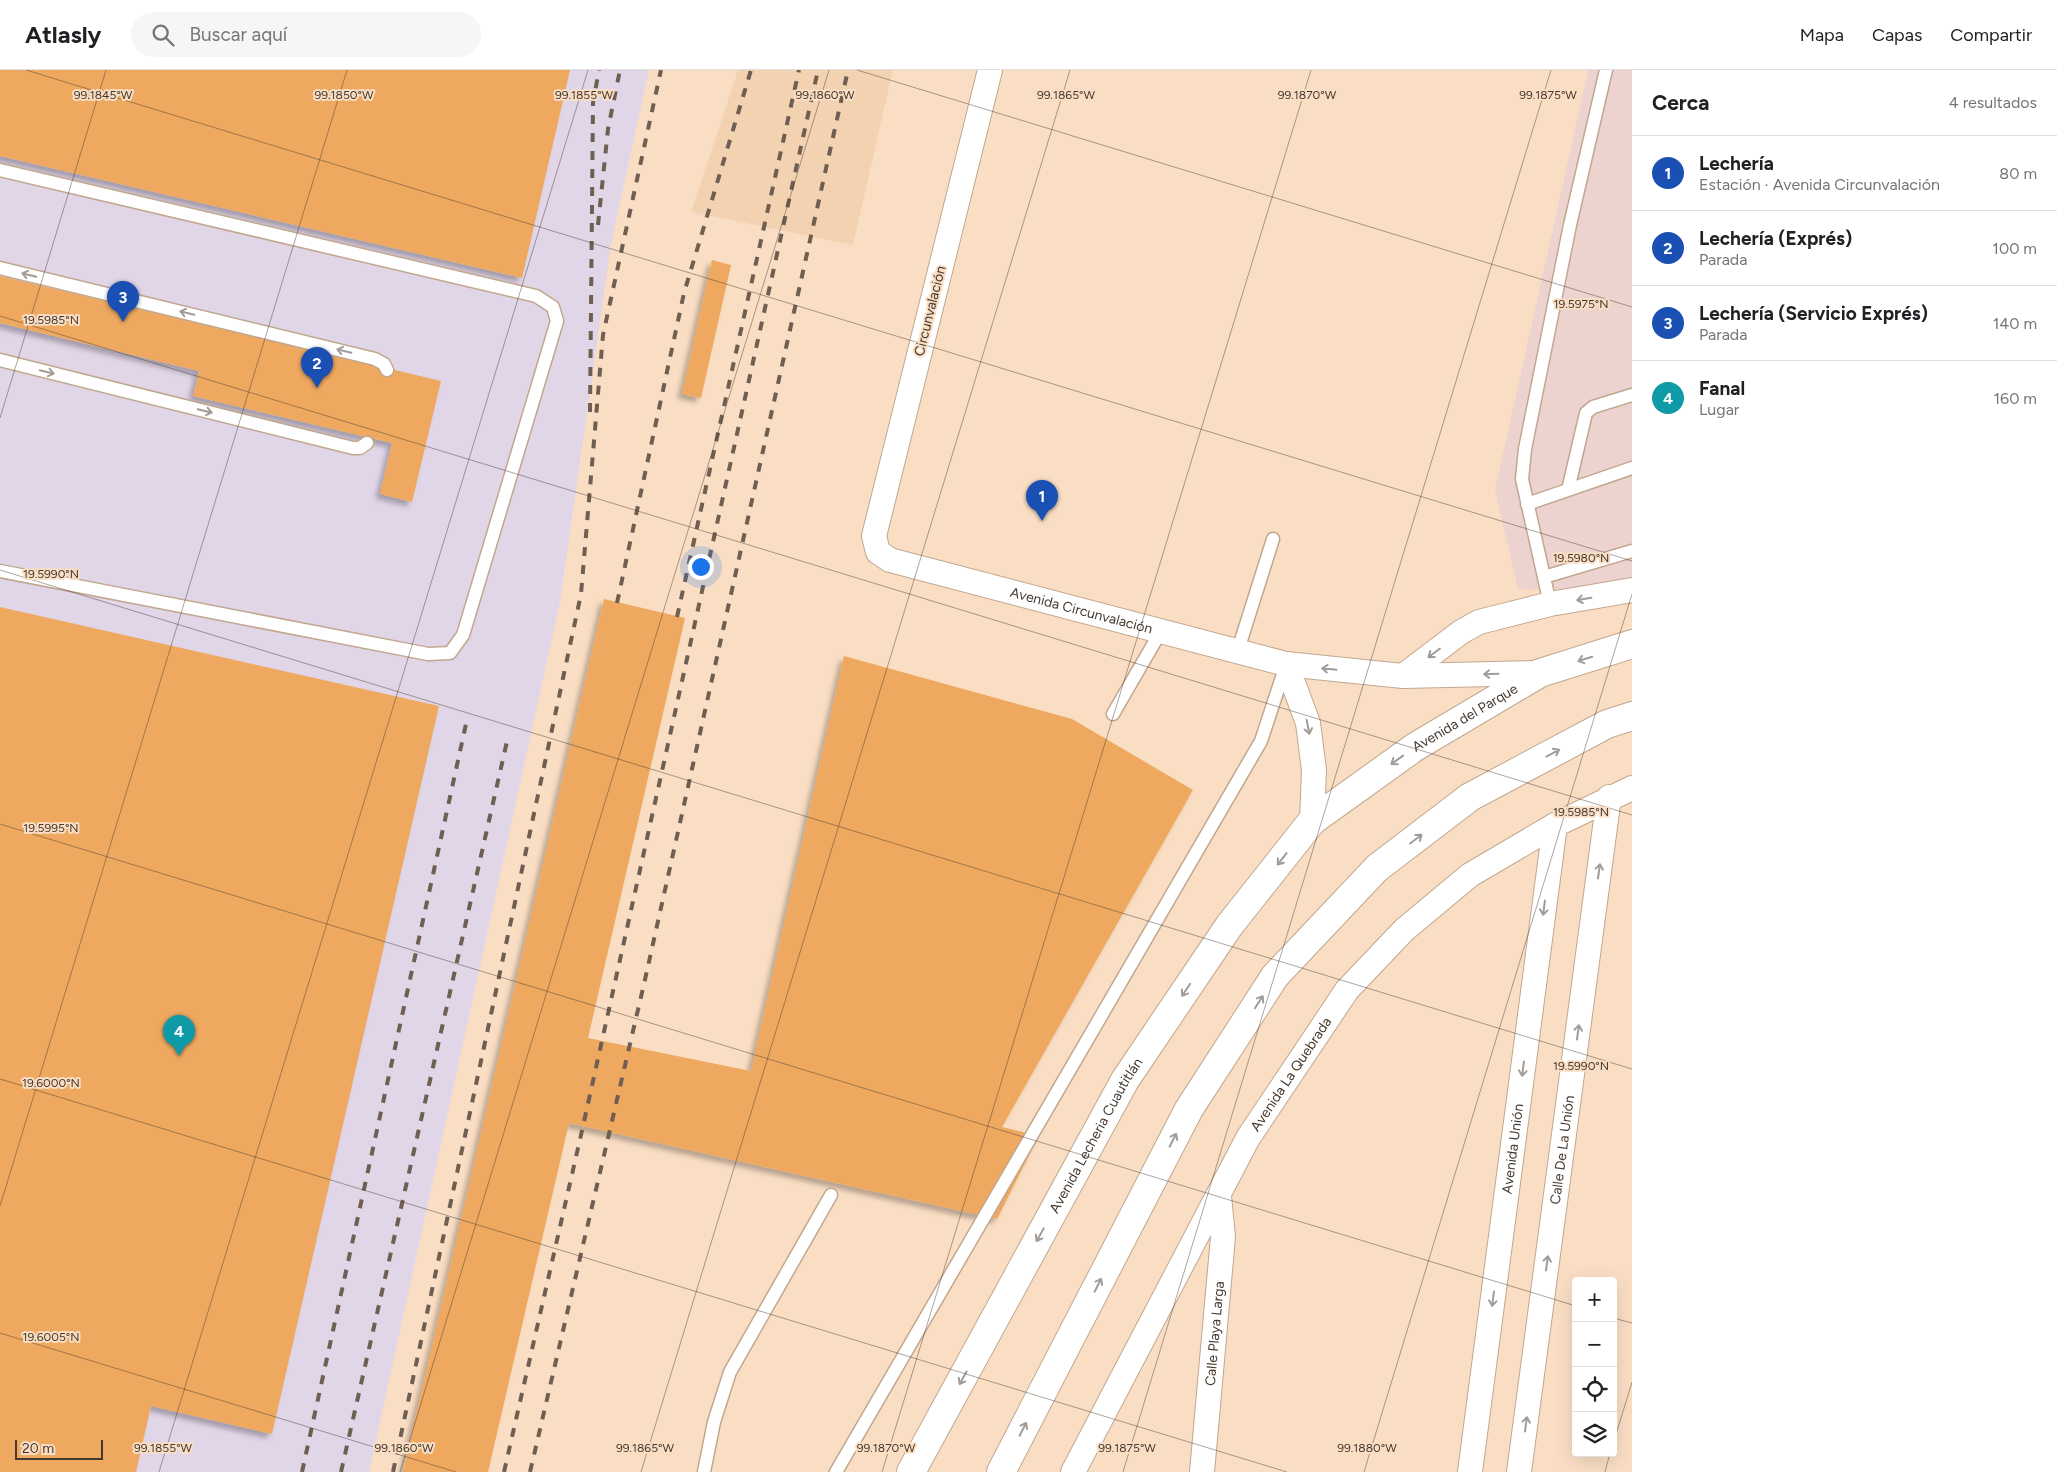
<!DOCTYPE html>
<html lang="es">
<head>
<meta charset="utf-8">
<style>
	:root { --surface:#fff; --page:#f6f6f6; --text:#202124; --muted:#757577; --line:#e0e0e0; --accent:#9544b3 }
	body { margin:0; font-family:Figtree,sans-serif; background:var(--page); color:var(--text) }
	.controls { position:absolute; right:15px; bottom:15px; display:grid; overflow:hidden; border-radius:5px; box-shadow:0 5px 20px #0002 }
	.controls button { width:45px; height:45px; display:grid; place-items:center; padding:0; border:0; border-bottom:1px solid var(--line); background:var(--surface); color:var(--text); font:25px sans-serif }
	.scale { position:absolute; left:15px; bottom:12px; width:88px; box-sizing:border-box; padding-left:5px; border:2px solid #453a30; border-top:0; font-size:14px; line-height:18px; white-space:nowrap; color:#453a30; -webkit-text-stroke:4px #fadec4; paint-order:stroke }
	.you { position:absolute; left:700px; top:496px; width:18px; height:18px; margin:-12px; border:4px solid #fff; border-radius:50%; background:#1a73e8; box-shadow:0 0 0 8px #1a73e833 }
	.badge { display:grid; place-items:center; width:32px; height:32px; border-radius:50%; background:var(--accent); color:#fff; font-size:16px; font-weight:700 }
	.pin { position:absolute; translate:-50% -41px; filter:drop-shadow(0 1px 2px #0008) }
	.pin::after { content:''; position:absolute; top:26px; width:18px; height:15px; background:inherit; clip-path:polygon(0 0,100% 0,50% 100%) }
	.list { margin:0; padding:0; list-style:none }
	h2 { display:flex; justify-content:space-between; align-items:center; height:65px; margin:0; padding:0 20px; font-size:21px }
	h2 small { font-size:16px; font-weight:400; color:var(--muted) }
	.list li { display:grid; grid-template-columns:32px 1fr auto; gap:15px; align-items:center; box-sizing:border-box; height:75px; padding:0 20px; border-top:1px solid var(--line) }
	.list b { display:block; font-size:19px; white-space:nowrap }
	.list p { margin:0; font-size:16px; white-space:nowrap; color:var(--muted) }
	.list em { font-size:16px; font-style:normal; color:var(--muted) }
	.icon { flex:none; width:28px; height:28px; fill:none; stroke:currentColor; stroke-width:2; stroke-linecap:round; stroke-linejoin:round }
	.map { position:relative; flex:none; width:1632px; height:1402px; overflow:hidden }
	header { display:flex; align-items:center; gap:30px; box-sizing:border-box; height:70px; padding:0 25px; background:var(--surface); border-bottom:1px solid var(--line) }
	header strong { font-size:24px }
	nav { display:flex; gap:28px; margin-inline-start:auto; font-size:18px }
	.search { width:350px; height:45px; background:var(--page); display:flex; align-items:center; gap:12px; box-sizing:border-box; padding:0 18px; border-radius:28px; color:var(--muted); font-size:19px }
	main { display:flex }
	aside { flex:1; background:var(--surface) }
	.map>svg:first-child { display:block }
</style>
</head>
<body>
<header>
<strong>Atlasly</strong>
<div class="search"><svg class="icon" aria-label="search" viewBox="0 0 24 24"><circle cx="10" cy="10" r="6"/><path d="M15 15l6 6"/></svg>Buscar aquí</div>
<nav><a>Mapa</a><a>Capas</a><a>Compartir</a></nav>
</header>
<main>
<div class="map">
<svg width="1632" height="1402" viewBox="0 0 1632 1402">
	<defs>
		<filter id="shadow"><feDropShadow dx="-4.5" dy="4.5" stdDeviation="2.5" flood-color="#0004"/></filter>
	</defs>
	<rect width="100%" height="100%" fill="#fadec4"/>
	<path fill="#f3d2b2" d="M738,0h155l-40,175 -162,-33z"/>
	<path fill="#e1d5e8" d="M0,0h649l-38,174 -51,358 -191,870h-369z"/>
	<path fill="#edd3d0" d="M1588,0h44v509l-66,11 -48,-1 -23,-99z"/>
	<path fill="#eea85e" filter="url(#shadow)" d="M0,0h570l-48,208 -522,-122z
		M712,190l19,5 -30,133 -19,-4z
		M0,206l441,105 -29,121 -32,-8 12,-51 -199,-47 6,-25 -199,-48z
		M604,529l81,19 -97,420 163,33 93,-415 228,63 121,71 -191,337 37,9 -42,83 -428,-96 -81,349h-85z
		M0,537l439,99 -167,728 -121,-28 -15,66h-136z"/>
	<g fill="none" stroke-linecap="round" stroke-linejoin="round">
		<defs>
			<path id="lane" d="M0,100l536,126 17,11 4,14 -94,314 -13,18 -22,1 -428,-83
				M0,198l375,91 9,5 3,6
				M0,290l353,88h7l7,-5
				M1568,420l18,-77 7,-6 39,-12
				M1527,434l105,-36
				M1544,507l88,-26
				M1550,534l-28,-125 3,-30 45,-224 36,-155
				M1238,580l35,-111
				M1113,644l48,-83
				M704,1402l10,-50 16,-50 101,-177
				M836,1402l425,-731 24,-73"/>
			<g id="street">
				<path id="s1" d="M990,0l-116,466 4,16 12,8 396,104 117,12 137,-3"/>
				<path d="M1286,594l22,59 6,47 -2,51"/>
				<path d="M1403,606l58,-44 18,-10 71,-18 82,-14"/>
				<path id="s2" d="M1073,1402l175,-334 99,-148 57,-60 66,-55 85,-50 77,-37"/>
				<path id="s3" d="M1202,1402l21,-235 -4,-41"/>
				<path id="s4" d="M1470,1402l85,-647"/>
				<path id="s5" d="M1519,1402l90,-675"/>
			</g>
			<g id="secondary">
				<path id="s6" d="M911,1402l214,-392 104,-154 83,-105 103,-74 125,-74 92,-29"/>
				<path d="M1001,1402l188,-363 86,-133 102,-108 93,-71 137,-73 25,-8"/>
			</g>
		</defs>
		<use href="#lane" stroke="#c1a78e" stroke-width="15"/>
		<use href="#street" stroke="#c1a78e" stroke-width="26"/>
		<use href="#secondary" stroke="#c1a78e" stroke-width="30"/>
		<use href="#lane" stroke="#fff" stroke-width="12"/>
		<use href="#street" stroke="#fff" stroke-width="24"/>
		<use href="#secondary" stroke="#fff" stroke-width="28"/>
		<path stroke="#6e5f52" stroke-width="4" stroke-dasharray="9 9" stroke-linecap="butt" d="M598,155l10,-96 12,-59
			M590,342l3,-309 6,-33
			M617,533l67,-310 67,-223
			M677,547l122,-547
			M302,1402l164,-748
			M341,1402l167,-735
			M393,1402l188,-878 22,-259 58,-265
			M504,1402l77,-337 237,-1065
			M530,1402l114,-488 204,-914"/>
	</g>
	<defs><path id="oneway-shaft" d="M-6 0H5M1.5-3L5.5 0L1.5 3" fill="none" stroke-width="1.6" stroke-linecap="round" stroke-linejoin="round" transform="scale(1.25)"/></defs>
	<g stroke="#a29c98">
		<use href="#oneway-shaft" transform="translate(29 205) rotate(-166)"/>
		<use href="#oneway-shaft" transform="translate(187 243) rotate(-166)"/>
		<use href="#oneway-shaft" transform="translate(344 281) rotate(-166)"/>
		<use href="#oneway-shaft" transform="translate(47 302) rotate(14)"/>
		<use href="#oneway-shaft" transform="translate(205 341) rotate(14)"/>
		<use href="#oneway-shaft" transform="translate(1584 529) rotate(171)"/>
		<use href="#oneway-shaft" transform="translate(1434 583) rotate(143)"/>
		<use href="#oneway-shaft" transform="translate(1585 589) rotate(163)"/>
		<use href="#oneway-shaft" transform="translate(1329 599) rotate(-174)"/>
		<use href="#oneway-shaft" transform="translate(1491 604) rotate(178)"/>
		<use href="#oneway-shaft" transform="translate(1308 657) rotate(79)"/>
		<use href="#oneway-shaft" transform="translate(1553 683) rotate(-28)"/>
		<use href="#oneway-shaft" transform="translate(1397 690) rotate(144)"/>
		<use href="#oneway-shaft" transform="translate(1416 769) rotate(-37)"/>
		<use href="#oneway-shaft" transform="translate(1282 789) rotate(128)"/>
		<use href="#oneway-shaft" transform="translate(1599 801) rotate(-82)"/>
		<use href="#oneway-shaft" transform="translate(1544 838) rotate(97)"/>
		<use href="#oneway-shaft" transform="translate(1186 920) rotate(124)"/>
		<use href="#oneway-shaft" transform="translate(1259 932) rotate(-57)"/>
		<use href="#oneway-shaft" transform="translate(1578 962) rotate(-82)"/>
		<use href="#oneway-shaft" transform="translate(1523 999) rotate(97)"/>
		<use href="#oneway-shaft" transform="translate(1173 1070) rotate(-63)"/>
		<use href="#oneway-shaft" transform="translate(1040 1165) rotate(119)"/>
		<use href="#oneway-shaft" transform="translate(1547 1193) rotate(-82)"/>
		<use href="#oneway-shaft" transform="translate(1098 1215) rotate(-63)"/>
		<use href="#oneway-shaft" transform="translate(1493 1229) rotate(97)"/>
		<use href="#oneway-shaft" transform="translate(963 1308) rotate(119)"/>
		<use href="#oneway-shaft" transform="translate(1526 1354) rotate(-82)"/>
		<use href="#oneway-shaft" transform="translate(1023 1359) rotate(-63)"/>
	</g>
	<path fill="none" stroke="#453a30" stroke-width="1" stroke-opacity="0.45" d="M26,0l1606,491M857,0l775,237M0,246l1632,499M0,348l106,-348M0,500l1632,499M0,754l1576,482M0,1009l1287,393M0,1136l347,-1136M1613,1248l19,5M0,1263l456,139M1613,1374l19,-62M159,1402l429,-1402M400,1402l429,-1402M641,1402l429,-1402M882,1402l429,-1402M1123,1402l428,-1402M1364,1402l268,-878M1605,1402l5,-19"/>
	<g text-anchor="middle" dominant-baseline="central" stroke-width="4" stroke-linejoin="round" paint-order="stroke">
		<g font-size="14" fill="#453a30" stroke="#fadec4">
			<text transform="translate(930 241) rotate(-76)">Circunvalación</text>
			<text stroke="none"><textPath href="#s1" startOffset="709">Avenida Circunvalación</textPath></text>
			<text stroke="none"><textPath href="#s6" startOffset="951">Avenida del Parque</textPath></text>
			<text stroke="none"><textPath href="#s2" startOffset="454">Avenida La Quebrada</textPath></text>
			<text stroke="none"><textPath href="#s6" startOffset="384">Avenida Lecheria Cuautitlán</textPath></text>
			<text stroke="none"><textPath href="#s4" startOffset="326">Avenida Unión</textPath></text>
			<text stroke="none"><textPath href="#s5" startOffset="325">Calle De La Unión</textPath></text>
			<text stroke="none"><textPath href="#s3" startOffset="139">Calle Playa Larga</textPath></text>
		</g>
	</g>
	<g font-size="12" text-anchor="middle" fill="#453a30" stroke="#fadec4" stroke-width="4" stroke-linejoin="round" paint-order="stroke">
		<text x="103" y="29">99.1845°W</text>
		<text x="344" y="29">99.1850°W</text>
		<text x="584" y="29">99.1855°W</text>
		<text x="825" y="29">99.1860°W</text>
		<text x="1066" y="29">99.1865°W</text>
		<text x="1307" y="29">99.1870°W</text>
		<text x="1548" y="29">99.1875°W</text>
		<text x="1581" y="238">19.5975°N</text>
		<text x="51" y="254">19.5985°N</text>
		<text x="1581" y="492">19.5980°N</text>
		<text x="51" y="508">19.5990°N</text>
		<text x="1581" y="746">19.5985°N</text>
		<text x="51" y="762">19.5995°N</text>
		<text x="1581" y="1000">19.5990°N</text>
		<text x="51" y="1017">19.6000°N</text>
		<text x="51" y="1271">19.6005°N</text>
		<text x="163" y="1382">99.1855°W</text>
		<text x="404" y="1382">99.1860°W</text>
		<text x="645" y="1382">99.1865°W</text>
		<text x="886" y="1382">99.1870°W</text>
		<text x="1127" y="1382">99.1875°W</text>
		<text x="1367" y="1382">99.1880°W</text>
	</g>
</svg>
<div class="controls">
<button>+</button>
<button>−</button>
<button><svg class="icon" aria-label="locate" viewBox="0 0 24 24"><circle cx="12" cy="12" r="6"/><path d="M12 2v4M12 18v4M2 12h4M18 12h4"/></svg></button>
<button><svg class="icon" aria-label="layers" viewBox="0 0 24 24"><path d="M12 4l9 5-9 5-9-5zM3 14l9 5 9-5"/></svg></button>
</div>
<div class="scale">20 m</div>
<div class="you"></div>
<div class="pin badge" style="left:1042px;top:451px;background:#1a4fb4">1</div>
<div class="pin badge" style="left:317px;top:318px;background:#1a4fb4">2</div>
<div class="pin badge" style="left:123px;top:252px;background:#1a4fb4">3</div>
<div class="pin badge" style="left:179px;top:986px;background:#0f9aa8">4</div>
</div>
<aside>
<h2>Cerca<small>4 resultados</small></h2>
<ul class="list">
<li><span class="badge" style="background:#1a4fb4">1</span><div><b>Lechería</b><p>Estación · Avenida Circunvalación</p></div><em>80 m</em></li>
<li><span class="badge" style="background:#1a4fb4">2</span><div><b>Lechería (Exprés)</b><p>Parada</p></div><em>100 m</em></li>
<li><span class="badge" style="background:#1a4fb4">3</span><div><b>Lechería (Servicio Exprés)</b><p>Parada</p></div><em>140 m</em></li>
<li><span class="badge" style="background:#0f9aa8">4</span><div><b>Fanal</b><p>Lugar</p></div><em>160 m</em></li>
</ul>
</aside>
</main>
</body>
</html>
